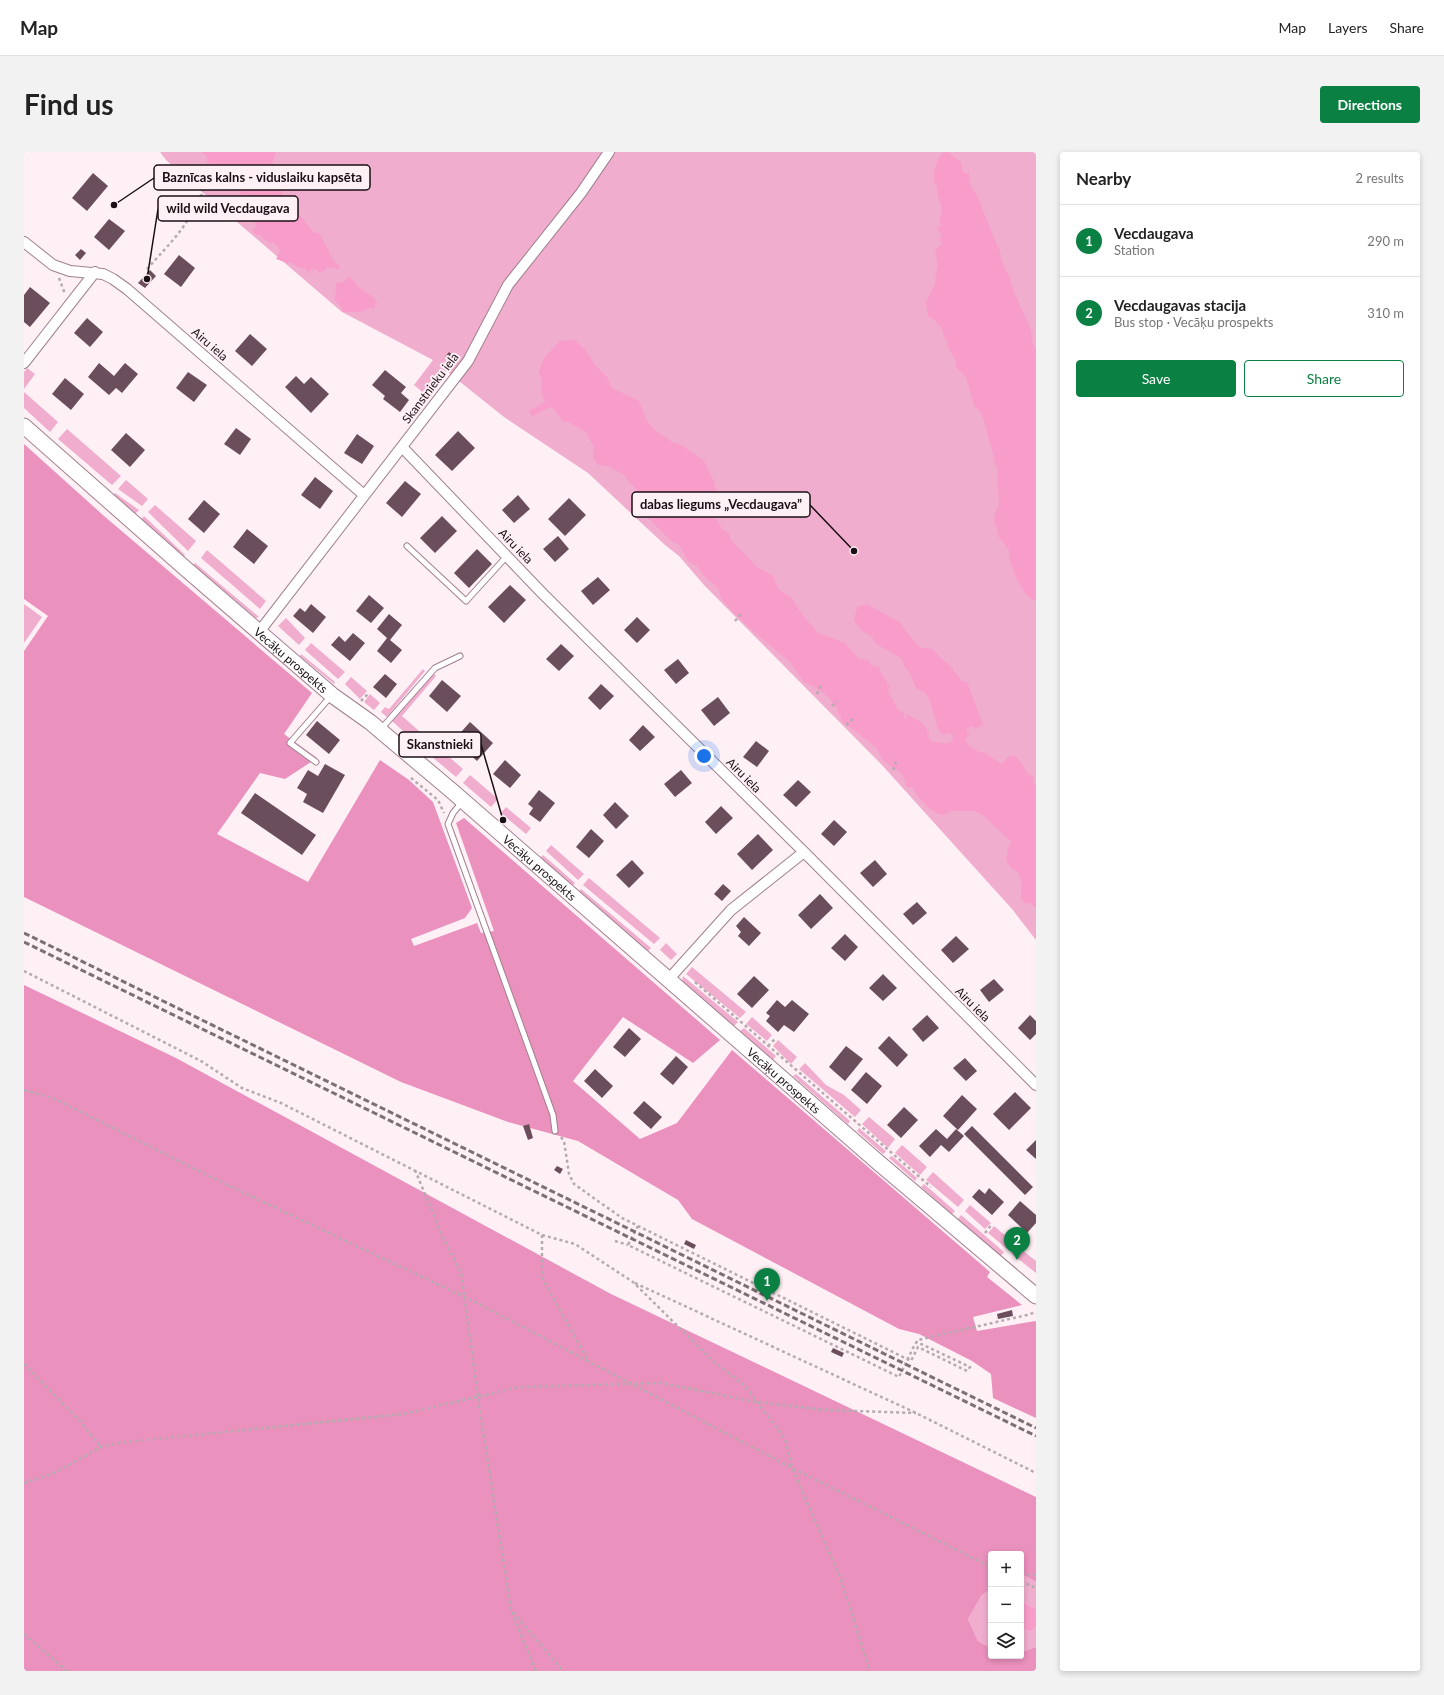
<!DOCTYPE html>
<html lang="en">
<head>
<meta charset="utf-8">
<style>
	:root { --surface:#fff; --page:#f2f2f2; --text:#222; --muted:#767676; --line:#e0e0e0; --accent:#0b8043 }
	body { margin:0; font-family:Lato,sans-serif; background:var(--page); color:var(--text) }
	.controls { position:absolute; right:12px; bottom:12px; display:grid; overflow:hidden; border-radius:4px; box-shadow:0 2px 6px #0003 }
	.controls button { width:36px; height:36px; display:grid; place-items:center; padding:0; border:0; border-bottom:1px solid var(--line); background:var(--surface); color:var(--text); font:20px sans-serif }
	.you { position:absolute; left:680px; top:604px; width:14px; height:14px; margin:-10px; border:3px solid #fff; border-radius:50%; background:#1a73e8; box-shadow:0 0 0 6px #1a73e833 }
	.badge { display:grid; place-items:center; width:26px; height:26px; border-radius:50%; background:var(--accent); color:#fff; font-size:13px; font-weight:700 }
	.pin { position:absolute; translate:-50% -33px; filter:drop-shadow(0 1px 2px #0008) }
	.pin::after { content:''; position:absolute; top:21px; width:14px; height:12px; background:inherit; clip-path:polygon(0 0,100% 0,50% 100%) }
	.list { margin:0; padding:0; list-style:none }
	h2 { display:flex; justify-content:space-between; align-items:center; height:52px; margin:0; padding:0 16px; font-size:17px }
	h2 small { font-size:13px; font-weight:400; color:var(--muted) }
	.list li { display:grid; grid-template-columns:26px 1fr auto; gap:12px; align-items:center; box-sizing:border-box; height:72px; padding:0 16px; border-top:1px solid var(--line) }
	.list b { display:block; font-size:15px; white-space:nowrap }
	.list p { margin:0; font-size:13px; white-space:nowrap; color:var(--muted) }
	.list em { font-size:13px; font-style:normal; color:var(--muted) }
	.actions { display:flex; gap:8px; padding:12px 16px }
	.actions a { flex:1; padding:9px 0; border:1px solid var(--accent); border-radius:4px; text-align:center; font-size:14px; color:var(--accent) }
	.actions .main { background:var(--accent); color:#fff }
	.icon { flex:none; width:22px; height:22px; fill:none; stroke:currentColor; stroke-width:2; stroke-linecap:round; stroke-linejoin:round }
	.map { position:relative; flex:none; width:1012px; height:1519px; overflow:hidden; border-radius:4px }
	header { display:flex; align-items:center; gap:24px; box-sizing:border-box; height:56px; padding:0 20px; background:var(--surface); border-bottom:1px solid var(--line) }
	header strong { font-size:19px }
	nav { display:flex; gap:22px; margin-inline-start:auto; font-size:14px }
	.intro { display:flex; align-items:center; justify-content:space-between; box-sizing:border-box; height:96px; padding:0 24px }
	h1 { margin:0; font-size:28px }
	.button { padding:10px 18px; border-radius:4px; background:var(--accent); color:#fff; font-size:14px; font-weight:700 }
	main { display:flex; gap:24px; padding:0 24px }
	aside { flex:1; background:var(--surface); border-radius:4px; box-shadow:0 2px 6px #0003 }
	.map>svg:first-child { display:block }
</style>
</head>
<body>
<header>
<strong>Map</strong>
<nav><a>Map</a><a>Layers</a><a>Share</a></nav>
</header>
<div class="intro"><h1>Find us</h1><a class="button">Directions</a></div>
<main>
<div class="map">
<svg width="1012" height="1519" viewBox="0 0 1012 1519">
	<rect width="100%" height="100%" fill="#fff0f6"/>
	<path fill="#f0adcd" d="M136,0h876v788l-24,-31 -131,-145 -177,-179 -25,-29 -14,-11 -77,-72 -84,-56 -70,-56 12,10 -20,24 -12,-10 19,-25 -91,-48 -154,-132 -22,-20z
		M3,216l8,6 -11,15v-17z
		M0,240l34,30 -8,10 -26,-24z
		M43,277l54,47 -9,9 -54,-46z
		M102,328l22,19 -6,7 -24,-17z
		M91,341l24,17 -5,5 -21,-19z
		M131,353l41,36 -8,10 -40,-39z
		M120,364l41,39 -2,2 -43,-36z
		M183,398l59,51 -6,8 -59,-51z
		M171,411l64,54 -3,1 -63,-53z
		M0,452l18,13 -18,26z
		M262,466l19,20 -6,7 -21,-19z
		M287,491l34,29 -7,7 -33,-29z
		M277,502l34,28 -1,2 -34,-28z
		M399,517l2,2 -38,46 -6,-5 4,-5 4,2z
		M410,522l2,2 -34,40 25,22 -7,8 -28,-25z
		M327,525l16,14 -7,8 -15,-15z
		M346,542l10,9 -6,7 -10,-8z
		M408,590l31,27 -7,8 -31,-26z
		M446,623l28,24 -7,8 -28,-24z
		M482,655l25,21 -5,6 -25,-21z
		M527,693l33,29 -6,6 -32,-29z
		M519,703l32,28 -4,4 -32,-28z
		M565,726l71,60 -6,6 -71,-59z
		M557,737l70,59 -3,3 -70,-58z
		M642,791l11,11 -6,6 -11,-10z
		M668,815l54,45 -6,6 -54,-44z
		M659,824l55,46 -4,4 -52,-44z
		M728,865l20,18 -5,6 -21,-17z
		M720,876l32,28 -3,4 -33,-29z
		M754,888l19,17 -6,7 -18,-18z
		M781,911l21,22 18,10 17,15 -6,7 -56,-48z
		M772,922l54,47 -2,3 -55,-48z
		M845,965l26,22 -7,9 -26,-24z
		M835,976l27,23 -3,3 -26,-23z
		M878,993l25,22 -7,8 -25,-22z
		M868,1004l25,22 -2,3 -26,-23z
		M909,1020l31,28 -6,7 -32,-27z
		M900,1032l31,27 -3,3 -31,-27z
		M946,1053l21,18 -6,6 -20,-18z
		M937,1063l43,37 -4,5 -42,-38z
		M970,1074l19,16 -6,7 -19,-16z
		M993,1094l19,15v12l-25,-20z
		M997,1422l15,8v27l-15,-8z
		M967,1437v59l-13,-7 -10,-22 14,-24z
		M997,1475l9,5 6,-5v20l-15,5z"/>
	<path fill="#eb91be" d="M0,292l80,72 208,177 -28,41 33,24 -32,21 -25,-6 -43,61 91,48 72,-122 29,20 24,22 39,106 -7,10 -54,21 3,7 63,-23 4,10 13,-2 -38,-108 8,-5 256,222 -27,23 -70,-46 -50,64 67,58 37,-16 55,-73 258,222 -3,5 35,28 -49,12 4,14 58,-10 1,1v96l-43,-20 -2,-24 -19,-13 -53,-27 -20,-5 -207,-110 -14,-19 -100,-59 -70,-19 -107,-40 -377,-185v-246l24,-35 -24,-17z
		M0,833l152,73 435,236 425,203v85l-15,-8v-20h-30v35l-9,6 -14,24 10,22 13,7v8h30v-4l15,-5v24h-1012z"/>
	<path fill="#f89dca" d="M177,0h75l-5,15 3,4 1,13 39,49h5l16,30 4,2 1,4 -13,-2 -2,4 -2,-1 -4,3 -3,-4 -6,1 1,3 -5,-2 -1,-3h-5l-10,-6 -3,1 -11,-4 4,-8 -4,-7 -4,-2 -1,2 -13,-10 -1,2 -5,-6 5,-4 -2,-2v-13l4,-8v-4l-5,-2 -6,2 -8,-5 -1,-8 -4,-2 1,-2c-4,-3 -4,-6 -8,-10 -3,-4 -10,-4 -15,-6l1,-2 -2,-1 -3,1 -4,-2 3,-1 -2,-6z
		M924,0l13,10 2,11h5l3,5 -2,4 9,16 19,47 2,2 2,11 5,14 2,1 6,19 19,42 -1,6 4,11v251l-10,-7 -10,-17 -7,-20v-8l-11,-14 1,-2 -2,-1v-5l-3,-5 1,-10 4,-8 -2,-39 -2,-1 -2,-12 -12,-41 -7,-6 -8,-29 -10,-10v-6l-9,-16v-5l-2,-1 -4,-13 -4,-2 -1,-3 -8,-5c0,-4 -3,-12 -1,-16 3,-8 11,-16 8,-25l3,-9 -3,-15 8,-9 -4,-2 3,-6 -4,-3 -1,-3 5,-3 -3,-4 3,-11 -5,-19 1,-2c-8,-12 -3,-24 4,-36z
		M325,124l7,7 1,3 17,12 3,4 -4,7 -2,-2 -10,5h-19v-5l-7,-6 1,-16 1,-2c6,0 9,-2 12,-7z
		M550,188l11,9 10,16 12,12 5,11 27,13 8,20 8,9 17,12 9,3 23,16 9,18 3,12 -3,17 2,4 -1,2 8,15 8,5v5l27,28 16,9 6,14 12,7 10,16 17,20 27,10 13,15 4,2 3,-1 4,2 1,4 9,2 2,6 9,13 -2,5 10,19 6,3v5l2,1 1,-2 -1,-3 15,8 8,10 -1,5 3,4c8,1 13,4 21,1l1,-7 -4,-2 -6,2 -5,-6 -8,-28 -4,-8 -10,-5 -7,-17 -4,-3 -4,-10 -25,-14 -4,-7 -10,-6 -8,-10 3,-14 10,-3 32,18 19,24 4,2 10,1 19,18 11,14 5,1 16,43 -7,4 -4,-3 -6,2 4,6 -5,5 4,7 12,7 3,-1 17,12 7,-7 6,-2 7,7 7,12 6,3v5l2,6v120l-6,-5 -3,1 -6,-4v-18l-3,-10 -6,-3 -6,-9 2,-12 3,-6 -28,-27 -8,-4h-24l-7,4c-12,-1 -25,-16 -31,-26l1,-3 -3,2 -5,-2 -2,-9 -5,-6 -12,-7 -5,-5 -5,-11 -35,-27 -6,-14 -8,-10 -7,-6 -18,-10 -12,-18 -38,-32 -19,-18 -13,-15 -3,-10 -16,-14 -4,-7 -10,-6 -9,-16 -9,-5 -24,-24 -5,-19 -7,-11 -4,-3 -6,-8 -16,-9 -10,-1c-6,-9 -6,-7 -4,-18l-9,-16 -17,-9h-5l-9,-13 -4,-2 -18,9 -3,-5 16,-9 -4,-11 1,-7 -3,-13 5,-13 16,-17z
		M997,1449l15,8v18l-6,5 -9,-5z"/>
	<path fill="#6b4e5b" d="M69,21l15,13 -21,25 -15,-13z
		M85,67l16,12 -16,19 -15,-13z
		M57,97l5,4 -6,7 -5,-5z
		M155,103l16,13 -14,19 -17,-13z
		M126,118l6,6 -11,12 -7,-5z
		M6,135l20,16 -20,24 -6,-5v-27z
		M63,166l16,14 -13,15 -16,-14z
		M226,182l17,15 -15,17 -17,-15z
		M425,200l5,4 -4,5 -5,-4z
		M75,211l15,13 11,-13 13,11 -16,19 -6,-5 -7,7 -21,-18z
		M361,218l21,17 -5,6 8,7 -9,12 -17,-13 2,-3 -13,-11z
		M164,220l19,13 -13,17 -18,-14z
		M272,224l8,8 7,-7 18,17 -18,19 -26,-26z
		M41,226l19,16 -13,16 -19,-16z
		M212,276l15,11 -11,16 -16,-11z
		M434,279l17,17 -23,23 -17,-16z
		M102,281l19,17 -15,17 -19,-17z
		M333,282l17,12 -12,18 -18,-11z
		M291,325l18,14 -13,18 -19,-14z
		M381,329l16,13 -19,23 -16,-14z
		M494,343l12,14 -16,14 -12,-13z
		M545,346l17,17 -21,21 -17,-17z
		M180,348l16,14 -16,19 -16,-14z
		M418,364l15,15 -22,22 -15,-15z
		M223,377l21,17 -14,18 -21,-17z
		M534,384l11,13 -14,13 -12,-13z
		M453,397l15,15 -23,24 -15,-15z
		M574,425l12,13 -17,15 -12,-14z
		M486,433l16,15 -22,23 -16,-16z
		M345,443l15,13 -13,15 -15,-12z
		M287,452l15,13 -13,16 -20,-17 7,-8 5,4z
		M365,462l13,11 -12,15 12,10 -11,13 -14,-12 10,-13 -10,-9z
		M613,465l13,13 -13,13 -13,-13z
		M329,481l12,10 -15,18 -19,-16 8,-9 6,6z
		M537,492l13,12 -15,15 -13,-12z
		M654,507l11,14 -13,11 -12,-14z
		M361,522l12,10 -11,14 -13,-11z
		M418,528l19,16 -14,16 -18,-16z
		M577,532l13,12 -14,14 -12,-12z
		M694,545l12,16 -16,13 -13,-16z
		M293,569l23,19 -11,14 -23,-19z
		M446,570l23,21 -16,18 -23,-21z
		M619,573l12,12 -15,14 -11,-11z
		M732,589l13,10 -12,16 -14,-10z
		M481,608l16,15 -11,13 -17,-14z
		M301,612l20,11 -22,38 -20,-11 4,-8 -10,-6 11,-18 10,6z
		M657,618l11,13 -17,14 -11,-13z
		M774,628l13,12 -15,15 -13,-12z
		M515,638l16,13 -15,19 -11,-8 4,-6 -5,-4z
		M231,641l61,42 -14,20 -61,-42z
		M591,650l14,14 -13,13 -13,-14z
		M697,654l12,12 -17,16 -11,-12z
		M810,668l13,12 -13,14 -13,-12z
		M567,677l13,12 -15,17 -13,-11z
		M734,682l15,16 -21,20 -15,-16z
		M608,708l12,13 -15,15 -13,-13z
		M851,708l12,14 -14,13 -13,-14z
		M699,732l8,7 -9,10 -8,-7z
		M796,742l13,14 -22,21 -13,-14z
		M893,750l10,11 -14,12 -10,-11z
		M720,765l17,16 -12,13 -11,-10 3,-4 -5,-6z
		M821,782l13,13 -13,14 -14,-13z
		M932,784l13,13 -16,14 -12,-13z
		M859,822l14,14 -14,13 -14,-13z
		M730,824l15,14 -17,18 -15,-14z
		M970,827l10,11 -15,12 -9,-12z
		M753,848l8,7 7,-7 17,14 -15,18 -10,-7 -6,7 -12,-11 4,-5 -4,-3z
		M903,863l12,13 -16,14 -11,-13z
		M1006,863l6,6v13l-6,6 -12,-12z
		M605,876l12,11 -16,18 -12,-10z
		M865,884l19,19 -11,12 -19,-19z
		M822,894l17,13 -18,22 -16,-14z
		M652,904l12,11 -15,18 -13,-11z
		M941,906l12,13 -11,10 -13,-13z
		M571,917l18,17 -11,12 -18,-17z
		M842,920l16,14 -15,18 -16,-14z
		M991,940l16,16 -22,22 -16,-16z
		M938,943l15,14 -19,21 -15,-14z
		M620,949l18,16 -11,12 -18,-16z
		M880,955l14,13 -17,18 -14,-13z
		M505,972l4,14 -5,2 -5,-14z
		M948,974l61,61 -8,8 -61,-61z
		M912,977l11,10 9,-10 8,7 -15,16 -8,-7 -11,12 -11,-11z
		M1012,988v19l-10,-9z
		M533,1014l6,3 -3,5 -6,-4z
		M965,1036l15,14 -12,13 -20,-18 7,-8 6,5z
		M996,1049l16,14v8l-9,10 -19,-18z
		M662,1088l10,5 -2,4 -10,-5z
		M988,1158l1,6 -15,3 -1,-5z
		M809,1196l11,5 -2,4 -11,-5z"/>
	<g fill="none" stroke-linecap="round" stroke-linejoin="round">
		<defs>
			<path id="service" d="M383,394l59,55 41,-45
				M357,577l54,-61 25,-12
				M292,610l-26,-19 41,-47
				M438,650l-9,11 -5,11 105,291 2,16"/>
			<path id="minor" d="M0,90l29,23 17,6 33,3 10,5 14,10 237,206
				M0,211l71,-91
				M378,295l141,147 261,258 232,233
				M235,480l209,-271 40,-76 73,-92 28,-41
				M644,828l63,-70 73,-58"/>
			<g id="secondary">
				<path id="s1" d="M0,274l162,143 146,126 38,27 82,69 427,372 157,133"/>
			</g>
		</defs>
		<use href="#service" stroke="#a0808e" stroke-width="7"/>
		<use href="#minor" stroke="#a0808e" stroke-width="12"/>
		<use href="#secondary" stroke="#a0808e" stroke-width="17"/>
		<path stroke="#b7aaaf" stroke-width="2.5" stroke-dasharray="3 3" stroke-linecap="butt" d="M176,44l3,-2v-4l25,-21
			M123,117c11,-13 47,-48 46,-64
			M35,126l6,16
			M711,469l6,-7
			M793,542l5,-11
			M337,549l8,-8
			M808,554l5,-5
			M822,573l9,-8
			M869,618l3,-8
			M387,626l27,22 6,13
			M0,819l177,90 41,27 39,15 261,132 33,9 58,38 80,79 32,25 40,53 7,29 199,99
			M671,830l236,205
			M744,894l8,-8
			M0,938l31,9 160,80 262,124 315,165 48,109 30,94
			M537,985l3,4 5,33 5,10 48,34 289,143 7,-14 49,24 3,-4 -53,-25
			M391,1018l29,70 17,32 18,133 32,205 25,61
			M614,1074l-10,19 271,132 15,-31 4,-6 109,-25 9,-3
			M961,1081l7,-9
			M518,1083v43l46,82
			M591,1089l13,4
			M611,1131l281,130 120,60
			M0,1212l55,56 22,27
			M0,1331l30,-10 47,-26 16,-4 286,-29 117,-27 142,-4 88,18 75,9 91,3
			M997,1422l15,1
			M997,1429l15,7
			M489,1460l50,59
			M0,1482l43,37"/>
		<use href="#service" stroke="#fff" stroke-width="5"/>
		<use href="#minor" stroke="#fff" stroke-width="10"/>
		<use href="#secondary" stroke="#fff" stroke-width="15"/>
		<path stroke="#7d7075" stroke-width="3" stroke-dasharray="6 3" stroke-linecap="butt" d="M0,781l1012,495
			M0,790l1012,494"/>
	</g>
	<g text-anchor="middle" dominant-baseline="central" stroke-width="4" stroke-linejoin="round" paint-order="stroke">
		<g font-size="12" fill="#1a0f14" stroke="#fff0f6">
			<text transform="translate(186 192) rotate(41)">Airu iela</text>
			<text transform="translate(406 236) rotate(-53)">Skanstnieku iela</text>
			<text transform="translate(492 394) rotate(46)">Airu iela</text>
			<text stroke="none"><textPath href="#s1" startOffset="355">Vecāķu prospekts</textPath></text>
			<text transform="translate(720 623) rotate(45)">Airu iela</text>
			<text stroke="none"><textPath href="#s1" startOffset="679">Vecāķu prospekts</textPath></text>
			<text transform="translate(949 852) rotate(45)">Airu iela</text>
			<text stroke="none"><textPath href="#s1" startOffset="1003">Vecāķu prospekts</textPath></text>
		</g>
	</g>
	<path fill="none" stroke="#1a0f14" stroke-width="1.5" d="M90 53L130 26M123 127L134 57M830 399L786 353M479 668L457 592"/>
	<g fill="#1a0f14" stroke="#fff0f6" stroke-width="1.5">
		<circle cx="90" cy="53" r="4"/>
		<circle cx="123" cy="127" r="4"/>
		<circle cx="830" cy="399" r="4"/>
		<circle cx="479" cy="668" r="4"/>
	</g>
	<g fill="#fff0f6" stroke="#1a0f14" stroke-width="1.5">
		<rect x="130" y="13" width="216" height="25" rx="4"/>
		<rect x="134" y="44" width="140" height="25" rx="4"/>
		<rect x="608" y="340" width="178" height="25" rx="4"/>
		<rect x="375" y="580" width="82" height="25" rx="4"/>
	</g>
	<g font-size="13" text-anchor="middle" font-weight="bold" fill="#1a0f14">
		<text x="238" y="30">Baznīcas kalns - viduslaiku kapsēta</text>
		<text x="204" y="61">wild wild Vecdaugava</text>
		<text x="697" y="357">dabas liegums „Vecdaugava”</text>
		<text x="416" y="597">Skanstnieki</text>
	</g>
</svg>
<div class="controls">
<button>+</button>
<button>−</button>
<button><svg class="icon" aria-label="layers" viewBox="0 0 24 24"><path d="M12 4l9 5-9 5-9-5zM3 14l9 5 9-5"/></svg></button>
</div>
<div class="you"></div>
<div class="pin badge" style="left:743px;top:1149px">1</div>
<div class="pin badge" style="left:993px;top:1108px">2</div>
</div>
<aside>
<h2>Nearby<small>2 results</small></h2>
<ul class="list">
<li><span class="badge">1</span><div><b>Vecdaugava</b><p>Station</p></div><em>290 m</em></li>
<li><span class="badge">2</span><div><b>Vecdaugavas stacija</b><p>Bus stop · Vecāķu prospekts</p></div><em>310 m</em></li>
</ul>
<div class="actions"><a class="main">Save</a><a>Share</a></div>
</aside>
</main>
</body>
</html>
